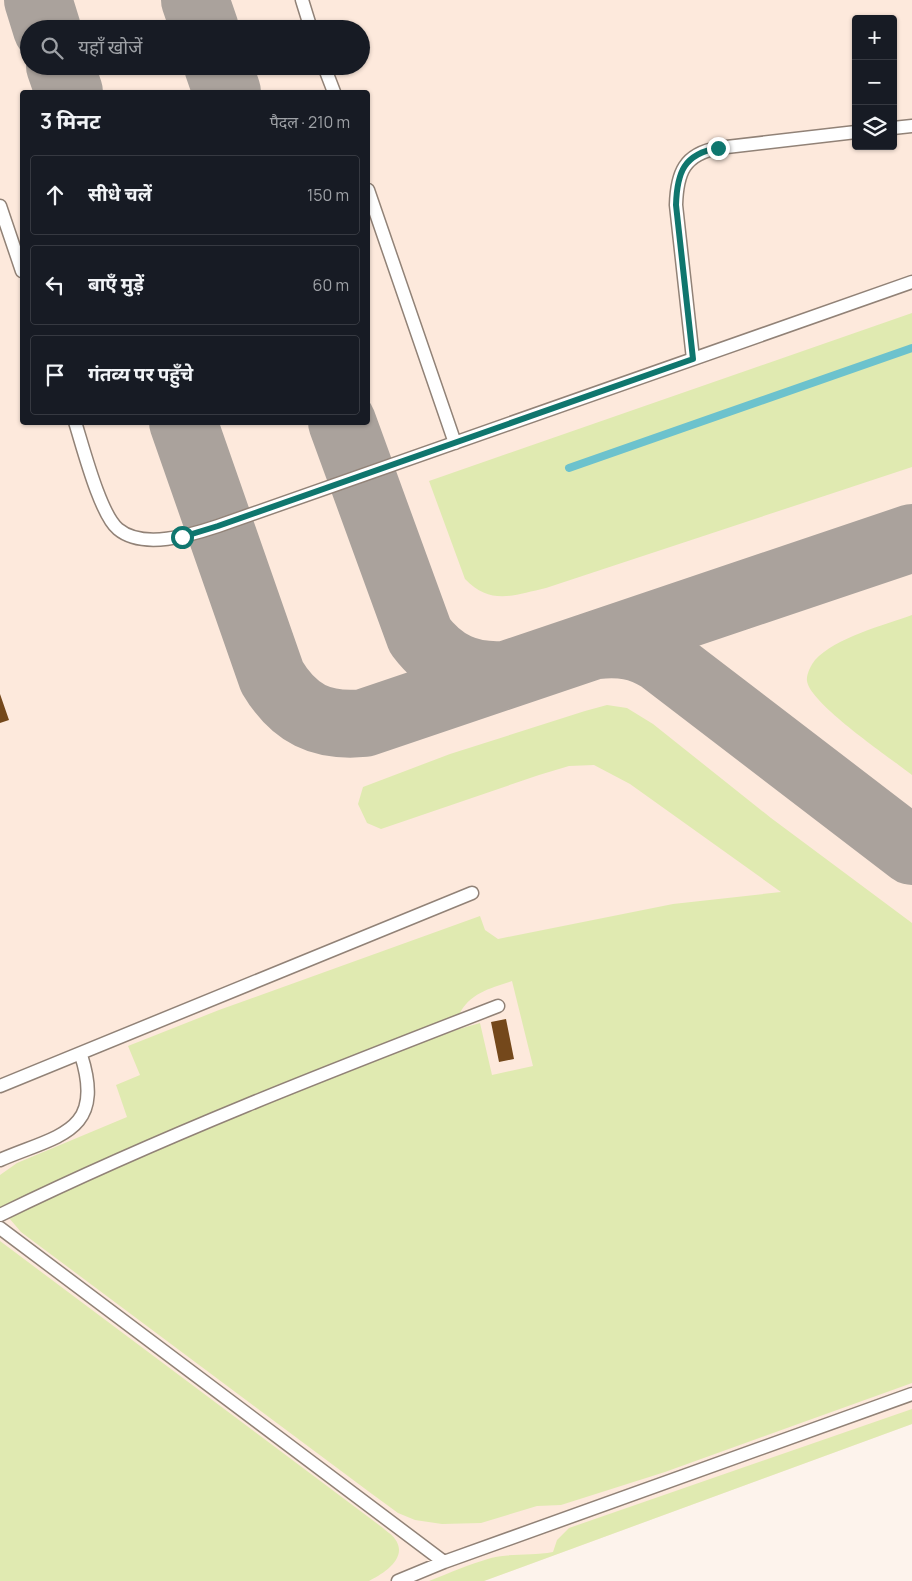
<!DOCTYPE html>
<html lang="hi">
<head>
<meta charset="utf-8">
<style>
	:root { --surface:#171b24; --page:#20242c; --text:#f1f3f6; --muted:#9ea1a6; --line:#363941 }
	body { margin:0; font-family:Manrope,"Noto Sans Devanagari",sans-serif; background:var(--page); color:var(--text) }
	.controls { position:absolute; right:15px; top:15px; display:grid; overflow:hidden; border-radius:5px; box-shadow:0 1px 4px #0004 }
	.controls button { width:45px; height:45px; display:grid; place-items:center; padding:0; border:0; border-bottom:1px solid var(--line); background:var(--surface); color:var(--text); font:25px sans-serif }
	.stop { position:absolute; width:15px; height:15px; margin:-11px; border:4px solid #0f766e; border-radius:50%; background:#fff }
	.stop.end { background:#0f766e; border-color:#fff; box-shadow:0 1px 5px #0008 }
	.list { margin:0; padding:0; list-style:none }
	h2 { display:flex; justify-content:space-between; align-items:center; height:65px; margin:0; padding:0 20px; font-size:21px }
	h2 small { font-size:16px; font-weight:400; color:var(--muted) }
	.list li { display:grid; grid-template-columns:32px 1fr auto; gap:15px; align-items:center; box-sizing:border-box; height:80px; margin:0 10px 10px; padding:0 10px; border:1px solid var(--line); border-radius:5px }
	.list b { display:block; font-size:19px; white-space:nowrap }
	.list em { font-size:16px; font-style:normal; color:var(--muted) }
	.icon { flex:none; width:28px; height:28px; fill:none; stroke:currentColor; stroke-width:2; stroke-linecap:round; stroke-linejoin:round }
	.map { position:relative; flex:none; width:912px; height:1581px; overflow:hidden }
	.search { position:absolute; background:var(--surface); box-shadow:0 1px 4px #0004; left:20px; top:20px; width:350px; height:55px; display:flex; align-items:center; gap:12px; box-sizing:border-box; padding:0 18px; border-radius:28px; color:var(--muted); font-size:19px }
	.panel { position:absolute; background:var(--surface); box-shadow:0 1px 4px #0004; left:20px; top:90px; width:350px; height:335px; border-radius:5px }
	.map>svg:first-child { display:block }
</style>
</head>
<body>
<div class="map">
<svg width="912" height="1581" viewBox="0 0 912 1581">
	<rect width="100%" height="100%" fill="#fdf3ec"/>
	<path fill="#fde9dc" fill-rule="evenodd" d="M0,0h912v1424l-428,157h-484zM856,19h37v127h-37zM29,29h332v37h-332zM22,92h346v330h-346z"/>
	<path fill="#e0eab1" d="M912,313v154l-366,121c-32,7 -55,18 -81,-9l-36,-98z
		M912,615v160c-20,-16 -102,-71 -105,-94 -1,-6 4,-16 8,-21 20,-22 69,-35 97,-45z
		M607,705l20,3 26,16 118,94 141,105v460l-247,89 -104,33 -24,1 -56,17 -39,1 -27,-4 -17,-7 -26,-19 -351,-262 -12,-14 1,-2c145,-72 297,-132 449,-187l21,-6 12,52 41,-9 -21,-85c-21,7 -43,12 -53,34l-296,119 -163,74v-33l17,-12 110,-46 -11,-32 24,-10 -12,-29 91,-36 261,-94 5,14 13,9 175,-35 108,-12 -151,-108 -36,-19 -25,1 -30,9 -158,54 -14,-6 -9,-19 5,-17 87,-33 135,-43z
		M0,1241l383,287c4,4 10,7 12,11 14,19 -12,35 -26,42h-369z
		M912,1409v15l-428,157h-55c20,-8 41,-17 62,-23 20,-5 41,-2 62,-6l4,-12 12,-12z"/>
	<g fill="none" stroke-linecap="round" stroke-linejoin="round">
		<path stroke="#6cc2cd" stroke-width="8" d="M569,468l343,-120"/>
		<path stroke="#aaa29c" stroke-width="68" d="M38,0l9,29
			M195,0l10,29
			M60,66l9,26
			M218,66l9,26
			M183,422l89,255c22,37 49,50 92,46l548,-185
			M342,422l78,214c22,29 48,41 84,39
			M597,645c25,-2 41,0 63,13l252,193"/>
	</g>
	<path fill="#74481b" d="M0,694l9,26 -9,3z
		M506,1019l8,40 -15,3 -8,-40z"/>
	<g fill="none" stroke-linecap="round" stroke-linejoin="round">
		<defs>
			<path id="service" d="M302,0l9,29
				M324,66l10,26
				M893,128l19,-2
				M368,190l87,253
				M0,206l22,65
				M693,359l-17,-154c1,-32 8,-51 42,-57l138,-16
				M75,422c8,25 25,92 43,107 25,21 73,6 100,-3l694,-244
				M0,1086l472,-193
				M0,1160c58,-25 106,-27 81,-105
				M0,1215c162,-79 330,-144 498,-209
				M0,1228l444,334
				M398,1581l46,-19 468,-168"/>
		</defs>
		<use href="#service" stroke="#918277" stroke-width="15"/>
		<use href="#service" stroke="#fff" stroke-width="12"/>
	</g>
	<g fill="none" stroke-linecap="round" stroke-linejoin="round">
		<path stroke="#0f766e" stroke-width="6" d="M182,537l36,-11 475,-167 -17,-154c1,-33 8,-51 42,-57"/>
	</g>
</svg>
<div class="controls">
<button>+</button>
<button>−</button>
<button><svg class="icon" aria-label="layers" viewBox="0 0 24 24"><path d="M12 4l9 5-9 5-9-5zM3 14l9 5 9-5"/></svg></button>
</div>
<div class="stop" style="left:182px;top:537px"></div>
<div class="stop end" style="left:718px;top:148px"></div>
<div class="search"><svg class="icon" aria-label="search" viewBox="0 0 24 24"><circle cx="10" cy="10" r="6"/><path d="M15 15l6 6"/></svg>यहाँ खोजें</div>
<section class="panel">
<h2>3 मिनट<small>पैदल · 210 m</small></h2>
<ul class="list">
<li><svg class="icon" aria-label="ahead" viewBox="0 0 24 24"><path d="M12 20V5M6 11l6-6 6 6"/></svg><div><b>सीधे चलें</b></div><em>150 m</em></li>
<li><svg class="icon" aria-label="left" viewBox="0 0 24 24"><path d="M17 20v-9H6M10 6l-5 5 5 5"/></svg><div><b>बाएँ मुड़ें</b></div><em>60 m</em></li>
<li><svg class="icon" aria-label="arrive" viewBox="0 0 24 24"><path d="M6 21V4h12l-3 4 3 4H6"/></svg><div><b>गंतव्य पर पहुँचे</b></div></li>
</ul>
</section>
</div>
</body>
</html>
